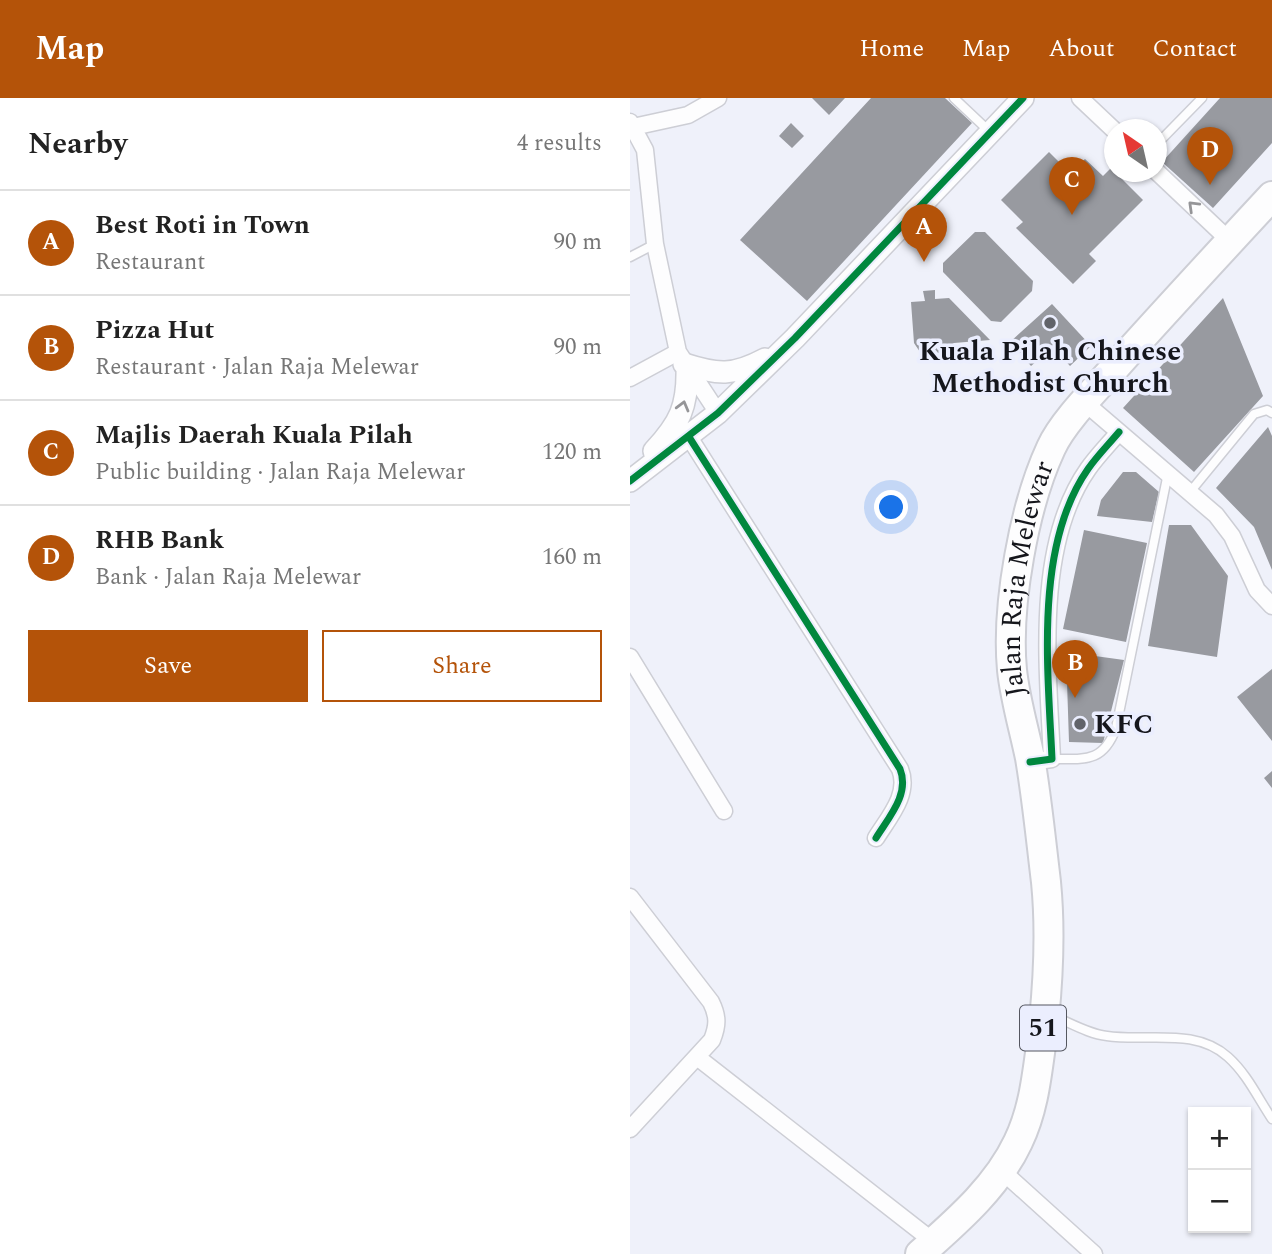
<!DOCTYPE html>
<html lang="en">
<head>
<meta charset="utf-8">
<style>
	:root { --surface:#fff; --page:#f2f2f2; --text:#222; --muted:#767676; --line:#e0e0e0; --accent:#b45309 }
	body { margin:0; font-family:Spectral,serif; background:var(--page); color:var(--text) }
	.controls { position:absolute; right:21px; bottom:21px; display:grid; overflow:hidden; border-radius:0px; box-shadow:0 2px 5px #0004 }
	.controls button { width:63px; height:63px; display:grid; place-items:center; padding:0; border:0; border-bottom:2px solid var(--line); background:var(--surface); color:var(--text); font:35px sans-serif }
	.compass { position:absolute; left:474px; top:21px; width:63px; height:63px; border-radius:50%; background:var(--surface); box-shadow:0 2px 5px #0004; rotate:326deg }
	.you { position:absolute; left:262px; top:410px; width:24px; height:24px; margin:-18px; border:5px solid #fff; border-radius:50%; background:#1a73e8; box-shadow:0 0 0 10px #1a73e833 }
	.badge { display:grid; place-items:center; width:46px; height:46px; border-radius:50%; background:var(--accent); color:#fff; font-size:23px; font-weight:700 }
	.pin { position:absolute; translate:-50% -58px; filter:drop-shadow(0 2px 4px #0008) }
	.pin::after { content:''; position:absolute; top:37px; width:24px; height:21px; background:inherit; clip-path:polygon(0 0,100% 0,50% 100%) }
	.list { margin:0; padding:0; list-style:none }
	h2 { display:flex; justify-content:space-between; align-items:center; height:91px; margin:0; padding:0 28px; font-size:30px }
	h2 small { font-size:23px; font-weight:400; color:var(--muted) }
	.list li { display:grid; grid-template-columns:46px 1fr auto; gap:21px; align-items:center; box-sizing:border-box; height:105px; padding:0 28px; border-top:2px solid var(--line) }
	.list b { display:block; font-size:26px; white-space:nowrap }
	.list p { margin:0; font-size:23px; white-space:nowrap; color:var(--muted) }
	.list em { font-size:23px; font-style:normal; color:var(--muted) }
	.actions { display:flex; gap:14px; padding:21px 28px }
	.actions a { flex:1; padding:16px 0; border:2px solid var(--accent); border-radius:0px; text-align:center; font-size:24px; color:var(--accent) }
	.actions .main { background:var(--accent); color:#fff }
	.map { position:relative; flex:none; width:642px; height:1156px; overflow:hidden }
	header { display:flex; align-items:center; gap:42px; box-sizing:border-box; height:98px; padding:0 35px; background:var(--accent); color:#fff }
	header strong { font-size:33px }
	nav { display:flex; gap:38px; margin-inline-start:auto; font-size:24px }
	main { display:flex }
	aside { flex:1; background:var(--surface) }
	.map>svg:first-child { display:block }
</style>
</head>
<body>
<header>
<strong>Map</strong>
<nav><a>Home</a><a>Map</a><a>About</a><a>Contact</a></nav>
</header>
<main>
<aside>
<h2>Nearby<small>4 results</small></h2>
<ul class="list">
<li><span class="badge">A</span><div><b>Best Roti in Town</b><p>Restaurant</p></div><em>90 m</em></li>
<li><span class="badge">B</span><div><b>Pizza Hut</b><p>Restaurant · Jalan Raja Melewar</p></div><em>90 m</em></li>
<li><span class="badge">C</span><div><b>Majlis Daerah Kuala Pilah</b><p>Public building · Jalan Raja Melewar</p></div><em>120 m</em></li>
<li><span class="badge">D</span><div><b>RHB Bank</b><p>Bank · Jalan Raja Melewar</p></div><em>160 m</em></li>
</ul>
<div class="actions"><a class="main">Save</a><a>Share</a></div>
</aside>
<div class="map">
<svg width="642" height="1156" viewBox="0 0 642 1156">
	<rect width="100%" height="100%" fill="#eff1fa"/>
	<path fill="#989aa0" d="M182,0h33l-16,17z
		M241,0h74l27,25 -165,178 -67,-61z
		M590,0h52v45l-59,65 -51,-46z
		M161,25l13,13 -12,12 -13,-12z
		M419,54l21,21 15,-14 18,17 8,-8 32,32 -54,54 7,7 -23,23 -57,-56 7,-6 -22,-22z
		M345,134h10l48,49 -1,10 -31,31 -10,-1 -48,-49v-9z
		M305,192v9l14,-1 41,42 -36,3 -28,18 -12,-18 -3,-41 14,-1 -2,-10z
		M593,200l40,98 -69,76 -71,-64z
		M422,206l39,42 -21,20 -17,-19 -22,19 -21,-24z
		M638,329l4,9v134l-18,-43 -38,-39z
		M493,374h13l23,20 -7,30 -55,-6 4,-16z
		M539,427h22l37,51 -11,81 -69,-11z
		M454,432l63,13 -21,99 -63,-13z
		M436,554l58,8 -21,83 -34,-1z
		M642,571v72l-35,-44z
		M642,673v17l-8,-10z"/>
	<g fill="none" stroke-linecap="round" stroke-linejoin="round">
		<defs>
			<path id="service" d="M324,0l36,34
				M526,47l46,-47
				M0,159l25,-13
				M560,394l64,-78 13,-4 5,3
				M422,661c33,0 51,4 64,-31l52,-255
				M421,917c18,7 37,19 56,21 40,6 88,-9 121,21 19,17 30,41 44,62"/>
			<path id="minor" d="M450,0l35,33
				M0,24l15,28 10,94 23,108 40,61
				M3,29l55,-12 30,-17
				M526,73l74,70
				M0,280l48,-26
				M454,304l132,113 16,21 25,54 15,16
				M59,339l211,332c10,25 -11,48 -24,69
				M0,559l94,154
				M400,664l22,-3c-4,-89 -18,-213 36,-290 9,-13 21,-25 31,-37
				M0,799l81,105c7,14 7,23 1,38l-82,89
				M67,959l237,185
				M371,1072l93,84"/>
			<path id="tertiary" d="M54,266c34,11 49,12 81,-5
				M24,353c26,-28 34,-45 33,-83
				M0,383l88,-68 77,-75 228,-240"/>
			<g id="trunk">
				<path id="s1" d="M290,1156c36,-32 77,-67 98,-112 16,-33 19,-68 24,-104 6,-51 9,-105 4,-156 -5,-41 -9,-83 -16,-124 -6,-29 -15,-59 -18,-88 -6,-64 12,-164 39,-222 12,-27 48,-62 67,-84 51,-57 102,-112 154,-168"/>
			</g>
		</defs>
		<use href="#service" stroke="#cdced5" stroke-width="11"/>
		<use href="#minor" stroke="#cdced5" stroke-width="19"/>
		<use href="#tertiary" stroke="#cdced5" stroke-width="24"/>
		<use href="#trunk" stroke="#cdced5" stroke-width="32"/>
		<use href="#service" stroke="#fdfdfe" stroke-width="8"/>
		<use href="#minor" stroke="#fdfdfe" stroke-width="16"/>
		<use href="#tertiary" stroke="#fdfdfe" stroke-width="21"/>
		<use href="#trunk" stroke="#fdfdfe" stroke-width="28"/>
		<defs>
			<path id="cycleway" d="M59,339l211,332c10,25 -11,48 -24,69
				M0,383l88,-68 77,-75 228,-240
				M400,664l22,-3c-4,-89 -18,-213 36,-290 9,-13 21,-25 31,-37"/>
		</defs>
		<use href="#cycleway" stroke="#ebeefe" stroke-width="11"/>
		<use href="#cycleway" stroke="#00873e" stroke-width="7"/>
	</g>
	<defs><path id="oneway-chevron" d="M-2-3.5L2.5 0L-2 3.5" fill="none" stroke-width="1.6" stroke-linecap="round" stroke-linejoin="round" transform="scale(1.75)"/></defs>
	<g stroke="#959598">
		<use href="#oneway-chevron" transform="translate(563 108) rotate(-136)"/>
		<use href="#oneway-chevron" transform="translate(53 308) rotate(-75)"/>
	</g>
	<g fill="#61636a" stroke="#ebeefe" stroke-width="2.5">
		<circle cx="420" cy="225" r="7"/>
		<circle cx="450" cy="626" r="7"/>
	</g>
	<g text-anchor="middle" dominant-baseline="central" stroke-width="7" stroke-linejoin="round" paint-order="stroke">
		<rect fill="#ebeefe" stroke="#555760" stroke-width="2" x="390" y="907.5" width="46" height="45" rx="5"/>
		<g font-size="26" font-weight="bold" fill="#15161c">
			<text x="413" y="930">51</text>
		</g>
		<g font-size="28" font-weight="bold" fill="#15161c" stroke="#ebeefe">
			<text x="420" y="253">Kuala Pilah Chinese<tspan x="420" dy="32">Methodist Church</tspan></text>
			<text x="464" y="626" text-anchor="start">KFC</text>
		</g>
		<g font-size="28" fill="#15161c" stroke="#ebeefe">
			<text stroke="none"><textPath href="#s1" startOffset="721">Jalan Raja Melewar</textPath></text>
		</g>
	</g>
</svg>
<div class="controls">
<button>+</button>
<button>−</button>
</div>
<svg class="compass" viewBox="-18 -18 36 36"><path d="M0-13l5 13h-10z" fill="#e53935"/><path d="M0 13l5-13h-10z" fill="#767676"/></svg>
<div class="you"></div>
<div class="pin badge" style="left:294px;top:164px">A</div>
<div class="pin badge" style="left:445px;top:600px">B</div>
<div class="pin badge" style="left:442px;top:117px">C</div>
<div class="pin badge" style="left:580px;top:87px">D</div>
</div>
</main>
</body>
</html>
